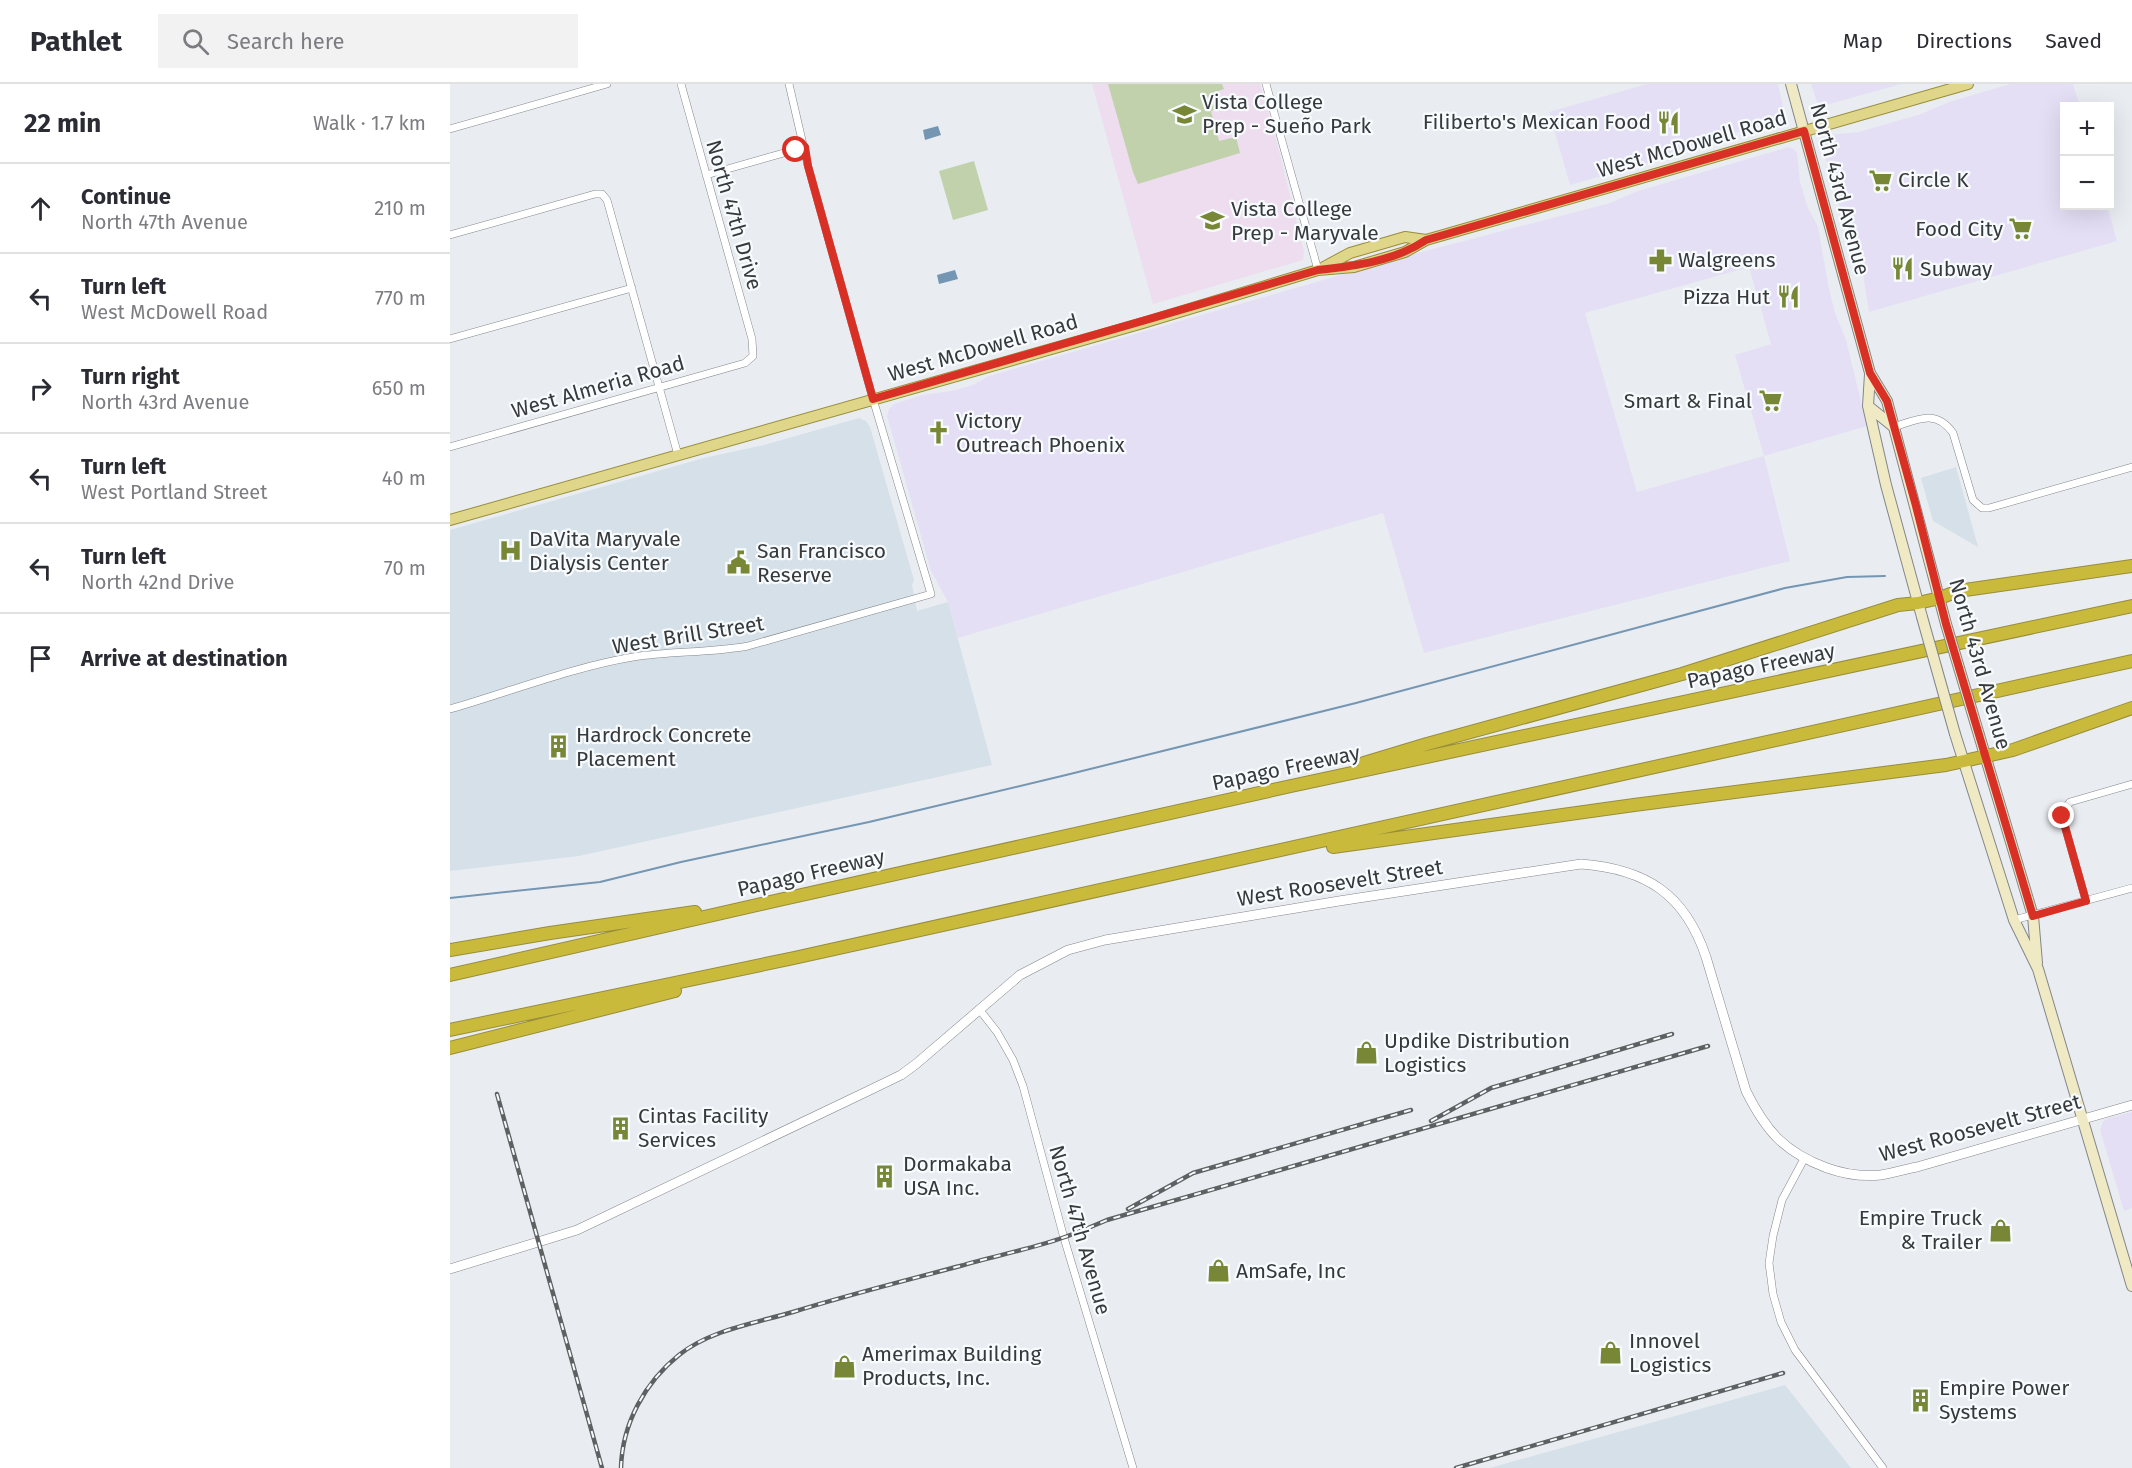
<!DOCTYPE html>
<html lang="en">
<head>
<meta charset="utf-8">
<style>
	:root { --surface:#fff; --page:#f2f2f3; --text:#2b2b33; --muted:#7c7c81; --line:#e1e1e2 }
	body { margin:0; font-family:"Fira Sans",sans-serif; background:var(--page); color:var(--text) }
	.controls { position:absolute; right:18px; top:18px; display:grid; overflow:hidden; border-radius:0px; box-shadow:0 6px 24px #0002 }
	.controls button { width:54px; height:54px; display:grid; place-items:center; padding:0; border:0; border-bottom:2px solid var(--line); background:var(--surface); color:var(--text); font:30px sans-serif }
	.stop { position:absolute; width:18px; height:18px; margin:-14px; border:4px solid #d93025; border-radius:50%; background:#fff }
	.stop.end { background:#d93025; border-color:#fff; box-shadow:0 2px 6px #0008 }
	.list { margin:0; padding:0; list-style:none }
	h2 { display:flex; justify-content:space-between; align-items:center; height:78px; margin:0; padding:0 24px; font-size:26px }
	h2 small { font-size:20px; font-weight:400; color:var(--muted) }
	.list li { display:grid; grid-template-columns:39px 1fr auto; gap:18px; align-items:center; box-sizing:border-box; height:90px; padding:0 24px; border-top:2px solid var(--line) }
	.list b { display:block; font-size:22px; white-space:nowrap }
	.list p { margin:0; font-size:20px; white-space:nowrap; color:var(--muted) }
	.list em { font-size:20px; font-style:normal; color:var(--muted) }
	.icon { flex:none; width:33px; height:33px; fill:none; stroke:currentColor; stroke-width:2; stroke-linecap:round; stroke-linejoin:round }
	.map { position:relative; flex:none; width:1682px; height:1384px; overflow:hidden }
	header { display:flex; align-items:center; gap:36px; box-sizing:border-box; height:84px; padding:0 30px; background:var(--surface); border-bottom:2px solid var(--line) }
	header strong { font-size:28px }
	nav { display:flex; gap:33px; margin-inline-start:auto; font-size:21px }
	.search { width:420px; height:54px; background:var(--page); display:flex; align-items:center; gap:15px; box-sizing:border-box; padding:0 21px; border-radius:0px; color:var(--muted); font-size:22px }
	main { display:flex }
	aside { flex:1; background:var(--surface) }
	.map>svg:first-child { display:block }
</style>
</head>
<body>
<header>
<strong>Pathlet</strong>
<div class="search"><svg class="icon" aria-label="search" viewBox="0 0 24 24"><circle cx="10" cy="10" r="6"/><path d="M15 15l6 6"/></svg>Search here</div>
<nav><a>Map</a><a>Directions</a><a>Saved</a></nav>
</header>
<main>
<aside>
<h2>22 min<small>Walk · 1.7 km</small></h2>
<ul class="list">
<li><svg class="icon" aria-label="ahead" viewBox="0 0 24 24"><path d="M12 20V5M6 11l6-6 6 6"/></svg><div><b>Continue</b><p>North 47th Avenue</p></div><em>210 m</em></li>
<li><svg class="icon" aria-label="left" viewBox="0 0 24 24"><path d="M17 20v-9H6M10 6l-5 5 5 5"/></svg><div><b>Turn left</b><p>West McDowell Road</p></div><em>770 m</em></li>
<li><svg class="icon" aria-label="right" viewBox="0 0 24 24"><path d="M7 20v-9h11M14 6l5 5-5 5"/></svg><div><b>Turn right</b><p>North 43rd Avenue</p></div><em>650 m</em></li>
<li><svg class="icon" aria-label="left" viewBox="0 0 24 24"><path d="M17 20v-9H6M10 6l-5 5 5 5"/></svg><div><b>Turn left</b><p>West Portland Street</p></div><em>40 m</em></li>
<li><svg class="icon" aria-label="left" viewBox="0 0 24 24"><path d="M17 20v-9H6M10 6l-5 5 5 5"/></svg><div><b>Turn left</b><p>North 42nd Drive</p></div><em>70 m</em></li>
<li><svg class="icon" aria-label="arrive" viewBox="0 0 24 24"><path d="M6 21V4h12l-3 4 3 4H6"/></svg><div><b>Arrive at destination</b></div></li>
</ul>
</aside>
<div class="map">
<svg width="1682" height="1384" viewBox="0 0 1682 1384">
	<rect width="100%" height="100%" fill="#e9edf1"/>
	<path fill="#e4dff5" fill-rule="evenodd" d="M1197,0h131l8,36 -7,6 -26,2 -26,7 -16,10 -141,40 -21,-73z
		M1361,0h90l-75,21 -9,-3z
		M1560,0h63l7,22h-16v100h43l10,35 -248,71 -6,-38 -5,-16 -11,-25 -24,-84 1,-10 5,-4 30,-3 62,-18 28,-12z
		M1339,63l5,2 3,4 3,29 8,26 10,19 11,62 6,24 11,27 21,86 -103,30 26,105 -366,92 -41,-140 -425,125 -10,-36 -17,-31 -44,-155 2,-7 5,-5 28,-9 29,-4 22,-6 16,-9 425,-122 196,-51 28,-12zM1299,183l22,77 -36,11 29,101 -127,36 -52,-179z
		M1682,1028v96l-8,3 -24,-81 3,-8 3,-3z"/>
	<path fill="#d5e0e9" d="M409,334l7,3 4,6 44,153 -2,5 5,26 31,-9 44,163 -413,91 -129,15v-341l254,-72 60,-13z
		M1506,383l22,80 -45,-26 -12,-43z
		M1335,1301l66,83h-361z"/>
	<path fill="#edddef" d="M642,0h168l17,59 27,109 -1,8 -150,44z"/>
	<path fill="#c1d1ac" d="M658,0h114l2,5 -6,2 2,6 6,-1 3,9 -18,6 8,30 17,-4 4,16 -102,31 -5,-12z
		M524,77l14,49 -35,10 -14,-49z"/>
	<path fill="#7596b3" d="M488,42l3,9 -16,5 -2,-10z
		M505,186l3,9 -19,5 -2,-9z"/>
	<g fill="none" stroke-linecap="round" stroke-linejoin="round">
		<path stroke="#7596b3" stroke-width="2" d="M0,814l150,-16 81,-20 188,-40 197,-47 290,-72 429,-115 62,-11 38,-1"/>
		<defs>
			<path id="minor" d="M816,0l52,186
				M0,45l157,-45
				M256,91l99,-28
				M0,151l145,-41h7l5,6 71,255
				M0,255l182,-51
				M1444,343c24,-8 42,-18 59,6l20,67 9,8h7l143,-41
				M0,363l295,-84 8,-7 -1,-17 -71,-255
				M0,625c59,-17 123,-42 183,-52 38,-6 77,-4 115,-11l183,-52 -58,-195 -65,-233 -19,-82
				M1636,817l-24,-85 1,-5 7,-9 62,-18
				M1564,836l118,-32
				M529,925l18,23 16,28 10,26 41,152 69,230
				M1354,1075l-22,41 -9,36 -4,27 4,31 8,28 14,28 88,118"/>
			<path id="tertiary" d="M0,1185l127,-39 291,-139 33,-16 15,-11 104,-89 48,-25 37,-10 234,-39 242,-37c65,5 104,30 125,93l40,134c20,40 38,61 81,77 17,6 35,9 54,7 12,-2 25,-6 36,-8l215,-62"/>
			<path id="secondary" d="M1341,0l79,289 17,28 59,223
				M1420,290l-2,32 18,79 36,132
				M1418,322l26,21
				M1505,650l59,186 24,49 94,317
				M1529,651l54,181 4,47"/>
			<path id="primary" d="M874,183l26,-14 55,-16 21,3
				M0,436l693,-197 175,-53 36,-3 51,-15 21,-12 542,-156"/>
			<path id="motorway" d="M914,679l63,-19 255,-70 216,-69 20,-2 22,-5 18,-7 174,-25
				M883,763l301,-42 312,-40 67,-15 119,-42
				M0,866l100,-17 145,-21
				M0,891l329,-75 512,-114 841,-180
				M0,946l344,-72 1338,-297
				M0,964l225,-57"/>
		</defs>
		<use href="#minor" stroke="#83868a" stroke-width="8"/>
		<use href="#tertiary" stroke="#83868a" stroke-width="10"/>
		<use href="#secondary" stroke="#83868a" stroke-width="12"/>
		<use href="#primary" stroke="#978d3b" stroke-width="12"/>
		<use href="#motorway" stroke="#978d3b" stroke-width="14"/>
		<use href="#minor" stroke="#fff" stroke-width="7"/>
		<use href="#tertiary" stroke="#fff" stroke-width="9"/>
		<use href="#secondary" stroke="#efeac4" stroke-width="10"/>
		<use href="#primary" stroke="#dfd689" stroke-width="10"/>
		<use href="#motorway" stroke="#caba3b" stroke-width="12"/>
		<defs>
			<path id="rail" d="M47,1010l105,374
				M981,1037l60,-33 181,-54
				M678,1125l65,-36 218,-63
				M171,1384c1,-44 24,-86 58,-113 31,-25 77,-32 114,-43 55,-17 111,-31 167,-46 34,-10 71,-17 105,-29 14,-5 28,-11 42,-17l601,-174
				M1006,1384l327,-95"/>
		</defs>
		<use href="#rail" stroke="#5e6062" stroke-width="4.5"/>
		<use href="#rail" stroke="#f7fbfe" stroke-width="2" stroke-dasharray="7" stroke-linecap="butt"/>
		<defs>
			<path id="secondary-bridge" d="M1472,533l33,117
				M1496,540l33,111"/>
		</defs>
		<use href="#secondary-bridge" stroke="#83868a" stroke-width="12" stroke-linecap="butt"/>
		<use href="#secondary-bridge" stroke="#efeac4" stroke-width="10"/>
	</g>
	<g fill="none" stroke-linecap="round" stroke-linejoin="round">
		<path stroke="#d93025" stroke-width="8" d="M346,66l9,-3 3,19 65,233 445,-129c37,-4 77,-9 108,-30l378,-109 66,242 17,28 29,105 30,118 87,292 53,-15 -24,-85"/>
	</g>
	<defs>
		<symbol id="school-bare" viewBox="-9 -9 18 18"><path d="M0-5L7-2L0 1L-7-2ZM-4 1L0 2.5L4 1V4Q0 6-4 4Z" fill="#788736" stroke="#f7fbfe" stroke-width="2.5" paint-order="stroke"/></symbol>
		<symbol id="restaurant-bare" viewBox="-9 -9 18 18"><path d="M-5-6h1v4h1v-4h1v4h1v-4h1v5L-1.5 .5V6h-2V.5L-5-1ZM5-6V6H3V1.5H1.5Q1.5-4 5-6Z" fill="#788736" stroke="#f7fbfe" stroke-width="2.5" paint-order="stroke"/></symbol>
		<symbol id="supermarket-bare" viewBox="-9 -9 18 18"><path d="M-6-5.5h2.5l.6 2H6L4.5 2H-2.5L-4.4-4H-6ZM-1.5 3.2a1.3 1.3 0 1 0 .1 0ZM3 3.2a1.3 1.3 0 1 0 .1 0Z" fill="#788736" stroke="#f7fbfe" stroke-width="2.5" paint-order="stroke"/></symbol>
		<symbol id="pharmacy-bare" viewBox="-9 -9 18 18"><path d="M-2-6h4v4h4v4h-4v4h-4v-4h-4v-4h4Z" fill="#788736" stroke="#f7fbfe" stroke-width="2.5" paint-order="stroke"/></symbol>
		<symbol id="church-bare" viewBox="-9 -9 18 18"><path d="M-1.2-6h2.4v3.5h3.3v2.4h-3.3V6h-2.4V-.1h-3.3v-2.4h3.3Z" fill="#788736" stroke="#f7fbfe" stroke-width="2.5" paint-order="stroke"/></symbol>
		<symbol id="hospital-bare" viewBox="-9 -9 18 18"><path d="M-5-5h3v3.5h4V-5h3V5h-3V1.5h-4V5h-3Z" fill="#788736" stroke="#f7fbfe" stroke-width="2.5" paint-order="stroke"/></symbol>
		<symbol id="civic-bare" viewBox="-9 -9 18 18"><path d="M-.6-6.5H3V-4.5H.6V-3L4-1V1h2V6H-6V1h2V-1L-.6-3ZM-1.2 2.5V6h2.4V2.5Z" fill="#788736" stroke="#f7fbfe" stroke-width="2.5" paint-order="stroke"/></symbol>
		<symbol id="building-bare" viewBox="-9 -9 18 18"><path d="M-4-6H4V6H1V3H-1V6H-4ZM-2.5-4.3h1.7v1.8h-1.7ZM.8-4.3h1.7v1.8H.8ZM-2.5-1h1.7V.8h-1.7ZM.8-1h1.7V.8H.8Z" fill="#788736" stroke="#f7fbfe" stroke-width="2.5" paint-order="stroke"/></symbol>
		<symbol id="shop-bare" viewBox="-9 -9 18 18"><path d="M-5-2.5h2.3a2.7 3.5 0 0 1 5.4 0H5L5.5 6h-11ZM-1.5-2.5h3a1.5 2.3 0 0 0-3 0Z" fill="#788736" stroke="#f7fbfe" stroke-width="2.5" paint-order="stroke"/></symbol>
	</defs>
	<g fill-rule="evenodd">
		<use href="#school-bare" x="718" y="14" width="33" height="33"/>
		<use href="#restaurant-bare" x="1202" y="22" width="33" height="33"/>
		<use href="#supermarket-bare" x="1414" y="80" width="33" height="33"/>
		<use href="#school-bare" x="746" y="120" width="33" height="33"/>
		<use href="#supermarket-bare" x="1554" y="128" width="33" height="33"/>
		<use href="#pharmacy-bare" x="1194" y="160" width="33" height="33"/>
		<use href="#restaurant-bare" x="1436" y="168" width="33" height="33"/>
		<use href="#restaurant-bare" x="1322" y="196" width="33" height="33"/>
		<use href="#supermarket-bare" x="1304" y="300" width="33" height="33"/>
		<use href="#church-bare" x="472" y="332" width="33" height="33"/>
		<use href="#hospital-bare" x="44" y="450" width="33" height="33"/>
		<use href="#civic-bare" x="272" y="462" width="33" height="33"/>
		<use href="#building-bare" x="92" y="646" width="33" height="33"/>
		<use href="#shop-bare" x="900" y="952" width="33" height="33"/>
		<use href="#building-bare" x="154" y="1028" width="33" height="33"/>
		<use href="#building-bare" x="418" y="1076" width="33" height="33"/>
		<use href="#shop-bare" x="1534" y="1130" width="33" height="33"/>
		<use href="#shop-bare" x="752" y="1170" width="33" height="33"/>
		<use href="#shop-bare" x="1144" y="1252" width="33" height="33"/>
		<use href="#shop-bare" x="378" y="1266" width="33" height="33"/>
		<use href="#building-bare" x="1454" y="1300" width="33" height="33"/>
	</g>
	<g text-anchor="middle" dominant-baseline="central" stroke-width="4.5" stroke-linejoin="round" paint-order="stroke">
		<g font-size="21" fill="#38393b" stroke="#f7fbfe" text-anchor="start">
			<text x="752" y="18">Vista College<tspan x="752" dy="24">Prep - Sueño Park</tspan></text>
			<text x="1201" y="38" text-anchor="end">Filiberto's Mexican Food</text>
			<text x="1448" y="96">Circle K</text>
			<text x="781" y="125">Vista College<tspan x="781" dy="24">Prep - Maryvale</tspan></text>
			<text x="1553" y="145" text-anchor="end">Food City</text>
			<text x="1228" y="176">Walgreens</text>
			<text x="1470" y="185">Subway</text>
			<text x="1320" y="213" text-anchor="end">Pizza Hut</text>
			<text x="1302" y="317" text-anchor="end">Smart &amp; Final</text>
			<text x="506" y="337">Victory<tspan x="506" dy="24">Outreach Phoenix</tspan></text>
			<text x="79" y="455">DaVita Maryvale<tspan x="79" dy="24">Dialysis Center</tspan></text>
			<text x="307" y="467">San Francisco<tspan x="307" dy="24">Reserve</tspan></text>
			<text x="126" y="651">Hardrock Concrete<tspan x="126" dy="24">Placement</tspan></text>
			<text x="934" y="957">Updike Distribution<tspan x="934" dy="24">Logistics</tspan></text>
			<text x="188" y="1032">Cintas Facility<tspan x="188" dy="24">Services</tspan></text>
			<text x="453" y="1080">Dormakaba<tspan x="453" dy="24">USA Inc.</tspan></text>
			<text x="1532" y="1134" text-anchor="end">Empire Truck<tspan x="1532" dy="24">&amp; Trailer</tspan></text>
			<text x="786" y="1187">AmSafe, Inc</text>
			<text x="1179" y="1257">Innovel<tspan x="1179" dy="24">Logistics</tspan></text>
			<text x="412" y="1270">Amerimax Building<tspan x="412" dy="24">Products, Inc.</tspan></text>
			<text x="1489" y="1304">Empire Power<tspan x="1489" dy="24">Systems</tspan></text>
		</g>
		<g font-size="21" fill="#38393b" stroke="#f7fbfe">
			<text transform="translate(1242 60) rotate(-16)">West McDowell Road</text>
			<text transform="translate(1390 105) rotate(75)">North 43rd Avenue</text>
			<text transform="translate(284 131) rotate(74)">North 47th Drive</text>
			<text transform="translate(533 264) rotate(-16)">West McDowell Road</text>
			<text transform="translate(148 303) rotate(-16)">West Almeria Road</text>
			<text transform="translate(238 551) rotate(-9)">West Brill Street</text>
			<text transform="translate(1530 580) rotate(74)">North 43rd Avenue</text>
			<text transform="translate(1311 582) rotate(-12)">Papago Freeway</text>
			<text transform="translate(836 684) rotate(-12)">Papago Freeway</text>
			<text transform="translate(361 789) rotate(-13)">Papago Freeway</text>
			<text transform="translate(890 799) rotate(-9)">West Roosevelt Street</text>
			<text transform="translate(1530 1044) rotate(-15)">West Roosevelt Street</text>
			<text transform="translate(630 1146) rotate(74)">North 47th Avenue</text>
		</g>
	</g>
</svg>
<div class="controls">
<button>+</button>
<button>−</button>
</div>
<div class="stop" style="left:346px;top:66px"></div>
<div class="stop end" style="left:1612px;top:732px"></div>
</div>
</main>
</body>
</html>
